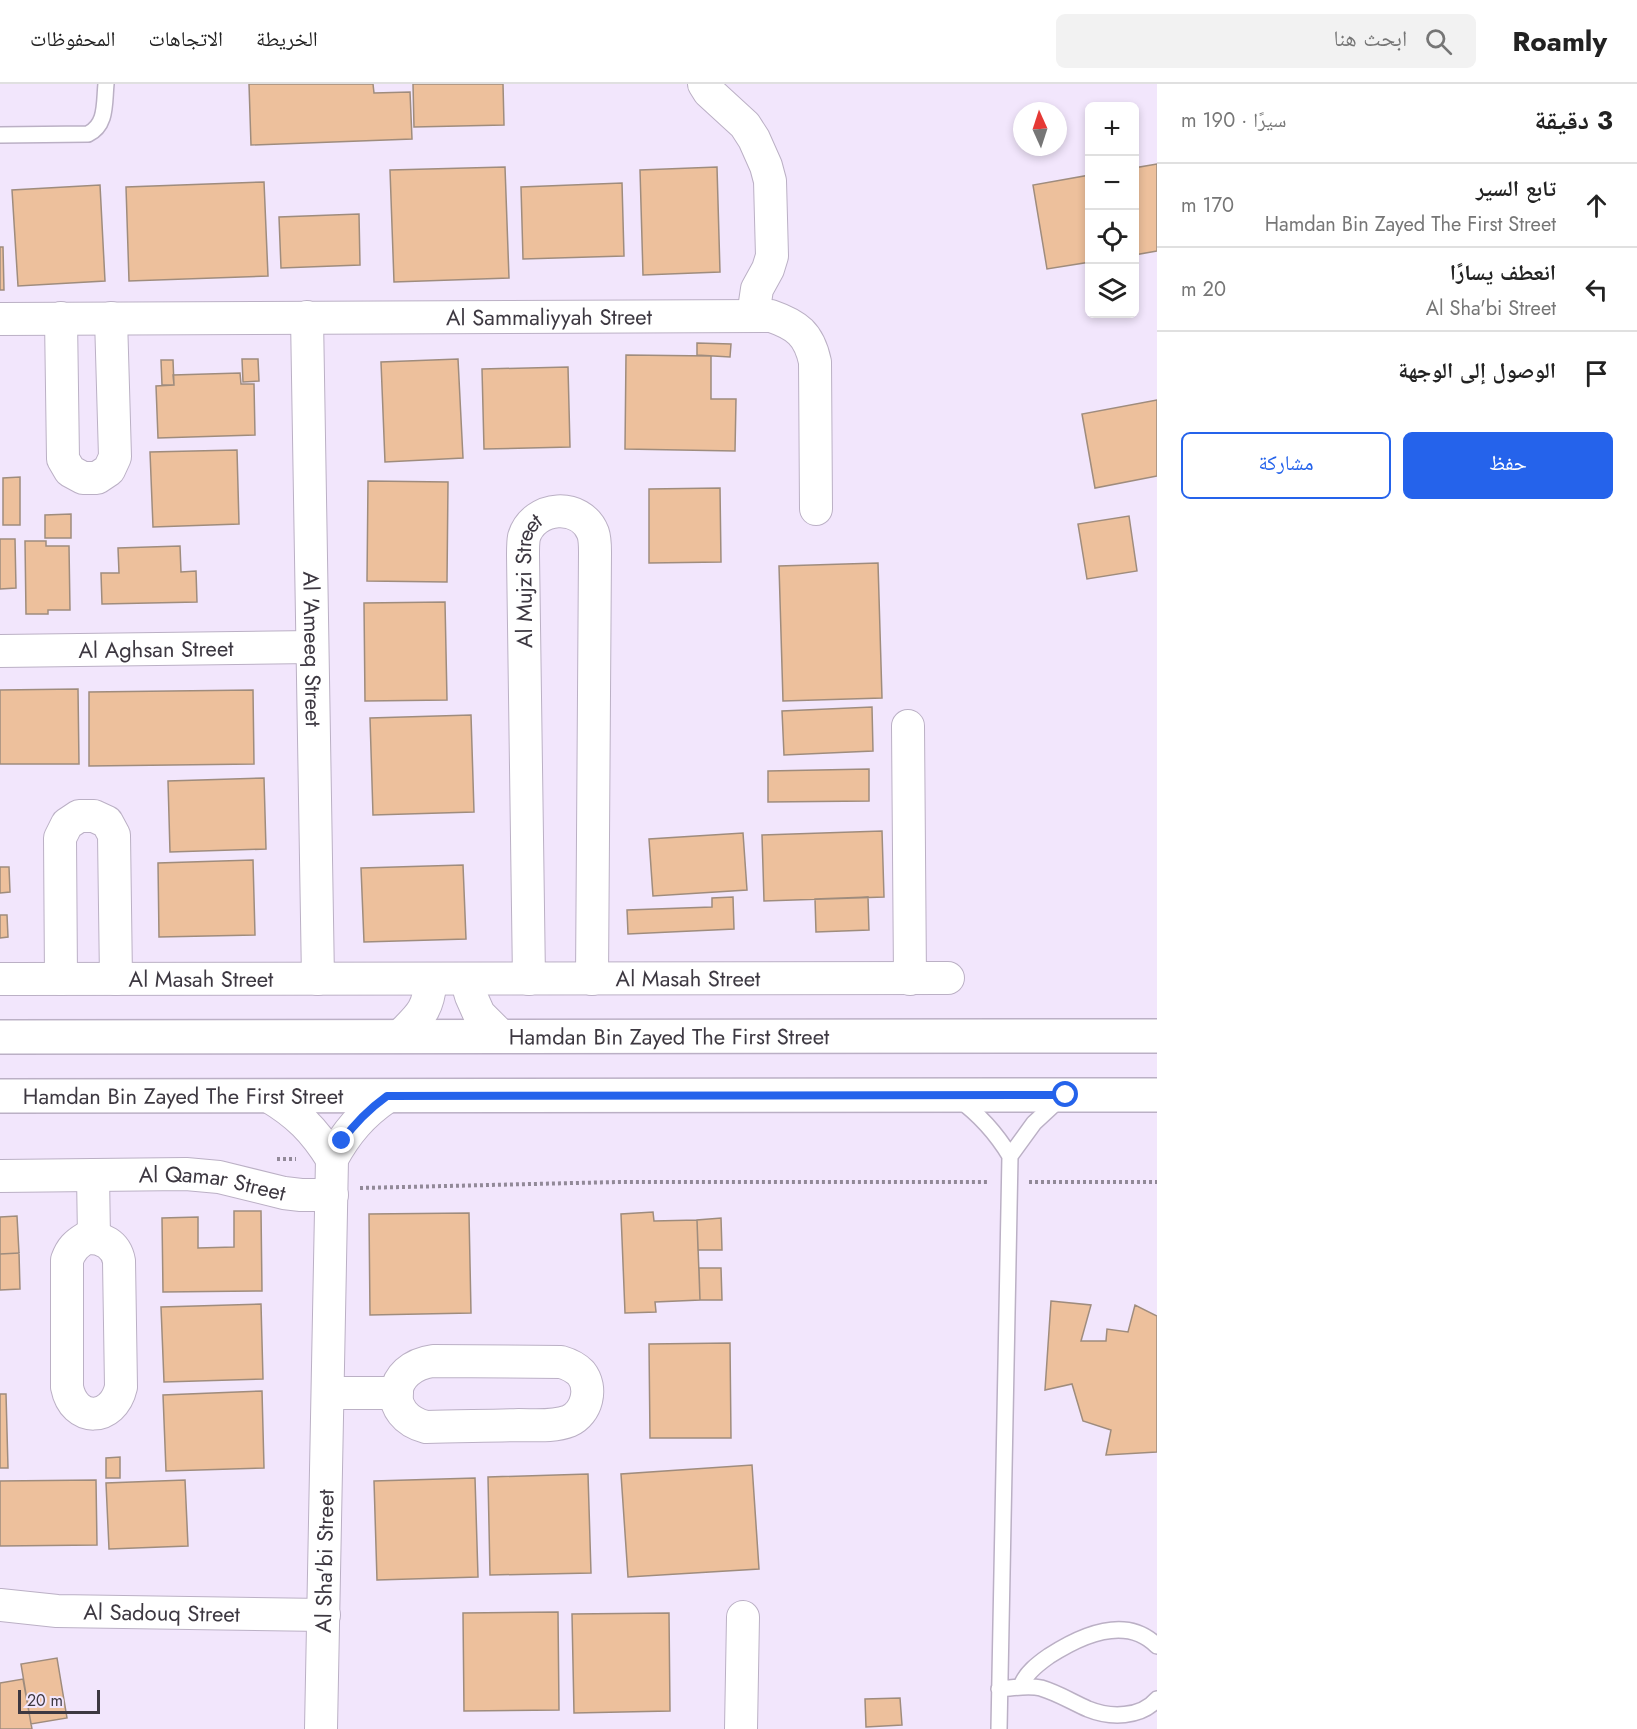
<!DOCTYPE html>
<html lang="ar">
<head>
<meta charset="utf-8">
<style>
	:root { --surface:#fff; --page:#f2f2f2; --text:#222; --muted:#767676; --line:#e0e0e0; --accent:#2563eb }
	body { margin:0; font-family:Jost,"Noto Naskh Arabic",sans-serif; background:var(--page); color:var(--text); direction:rtl }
	.controls { position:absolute; right:18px; top:18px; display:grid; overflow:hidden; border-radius:9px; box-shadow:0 3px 9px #0003 }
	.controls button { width:54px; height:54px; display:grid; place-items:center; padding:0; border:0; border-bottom:2px solid var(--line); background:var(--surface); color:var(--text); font:30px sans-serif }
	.compass { position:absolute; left:1013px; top:18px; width:54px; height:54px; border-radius:50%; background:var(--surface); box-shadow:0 3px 9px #0003; rotate:357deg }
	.scale { position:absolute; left:18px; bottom:15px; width:82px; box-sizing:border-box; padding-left:6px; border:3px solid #3d3841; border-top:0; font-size:16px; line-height:21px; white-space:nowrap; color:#3d3841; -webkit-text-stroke:4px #f2e6fc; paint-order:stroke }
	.stop { position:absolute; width:18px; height:18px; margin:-14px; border:4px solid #2563eb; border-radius:50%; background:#fff }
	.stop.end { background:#2563eb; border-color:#fff; box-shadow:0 2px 6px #0008 }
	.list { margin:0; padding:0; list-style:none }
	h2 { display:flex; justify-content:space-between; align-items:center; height:78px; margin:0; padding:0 24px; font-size:26px }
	h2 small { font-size:20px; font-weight:400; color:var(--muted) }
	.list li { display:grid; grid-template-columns:39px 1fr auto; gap:18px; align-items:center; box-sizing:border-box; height:84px; padding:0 24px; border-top:2px solid var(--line) }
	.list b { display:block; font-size:22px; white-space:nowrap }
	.list p { margin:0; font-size:20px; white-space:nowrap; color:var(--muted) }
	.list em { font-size:20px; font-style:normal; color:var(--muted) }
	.actions { display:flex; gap:12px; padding:18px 24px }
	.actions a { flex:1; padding:14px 0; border:2px solid var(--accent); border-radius:9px; text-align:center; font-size:21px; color:var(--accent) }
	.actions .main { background:var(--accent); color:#fff }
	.icon { flex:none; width:33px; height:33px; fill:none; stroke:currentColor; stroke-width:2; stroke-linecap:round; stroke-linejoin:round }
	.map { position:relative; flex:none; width:1157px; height:1645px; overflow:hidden; direction:ltr }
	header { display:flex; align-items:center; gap:36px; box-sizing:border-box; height:84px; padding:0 30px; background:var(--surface); border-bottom:2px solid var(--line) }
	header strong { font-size:28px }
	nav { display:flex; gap:33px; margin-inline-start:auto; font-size:21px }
	.search { width:420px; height:54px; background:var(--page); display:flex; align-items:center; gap:15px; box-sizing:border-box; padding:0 21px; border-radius:9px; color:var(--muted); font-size:22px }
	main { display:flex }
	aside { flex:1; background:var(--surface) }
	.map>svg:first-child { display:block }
</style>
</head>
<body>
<header>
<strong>Roamly</strong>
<div class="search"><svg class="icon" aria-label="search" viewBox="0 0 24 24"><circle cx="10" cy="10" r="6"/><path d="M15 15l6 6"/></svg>ابحث هنا</div>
<nav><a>الخريطة</a><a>الاتجاهات</a><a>المحفوظات</a></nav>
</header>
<main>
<aside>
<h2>3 دقيقة<small>سيرًا · 190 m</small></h2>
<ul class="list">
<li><svg class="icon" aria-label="ahead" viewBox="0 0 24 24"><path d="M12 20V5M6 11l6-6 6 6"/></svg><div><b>تابع السير</b><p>Hamdan Bin Zayed The First Street</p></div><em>170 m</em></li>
<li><svg class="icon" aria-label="left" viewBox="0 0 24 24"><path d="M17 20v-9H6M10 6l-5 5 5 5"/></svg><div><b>انعطف يسارًا</b><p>Al Sha'bi Street</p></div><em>20 m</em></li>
<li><svg class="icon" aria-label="arrive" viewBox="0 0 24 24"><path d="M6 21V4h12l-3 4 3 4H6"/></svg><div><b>الوصول إلى الوجهة</b></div></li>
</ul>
<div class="actions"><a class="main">حفظ</a><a>مشاركة</a></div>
</aside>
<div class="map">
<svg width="1157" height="1645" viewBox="0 0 1157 1645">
	<rect width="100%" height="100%" fill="#f2e6fc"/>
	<path fill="#edc09c" stroke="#9f8c7d" stroke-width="1.5" d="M249,0h124l1,9 36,-1 2,47 -161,6z
		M413,0h90l1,41 -90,2z
		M1157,80v87l-23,4v-87z
		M505,83l4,111 -115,4 -4,-112z
		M717,83l3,105 -77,3 -3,-105z
		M1090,91v87l-43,7 -14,-84z
		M264,98l4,94 -139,5 -3,-94z
		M622,99l2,73 -101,3 -2,-72z
		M100,101l5,96 -87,5 -6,-96z
		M359,130l1,51 -79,3 -2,-51z
		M0,163h3l1,43h-4z
		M697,259l34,1 -1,13 -33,-2z
		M626,271l85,1v43h25l-1,52 -110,-2z
		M242,275h16l1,22 -16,1z
		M458,275l5,99 -78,4 -4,-100z
		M161,276h12l1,25h-12z
		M568,283l2,80 -86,2 -2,-80z
		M240,289l1,11h13l1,51 -97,3 -2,-52 18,-1 -1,-10z
		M1157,316v76l-62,12 -13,-74z
		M237,366l2,74 -86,3 -3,-75z
		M20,393v48h-17v-47z
		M368,397l80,1 -1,100 -80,-1z
		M720,404l1,74 -72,1v-74z
		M71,430v24h-26v-23z
		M1129,432l8,55 -50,8 -9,-55z
		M0,455h15l1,49 -16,1z
		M25,457h21v5h23l1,64h-22v4h-22z
		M180,462l1,26 15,-1 1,31 -95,2 -1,-31h18l-1,-25z
		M878,479l4,135 -99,3 -4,-135z
		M445,518l2,98 -82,1 -1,-98z
		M78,605l1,75h-79v-74z
		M253,606l1,74 -165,2v-74z
		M872,623l1,44 -89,4 -2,-44z
		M471,631l3,97 -101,3 -3,-97z
		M869,685v32l-101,1v-31z
		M264,694l2,71 -96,3 -2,-71z
		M882,747l2,66 -120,4 -2,-66z
		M743,749l4,57 -94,6 -4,-57z
		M253,776l2,75 -96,2 -1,-74z
		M463,781l3,74 -102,3 -3,-74z
		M0,783h9l1,25 -10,1z
		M733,813l1,32 -106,5 -1,-24 85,-3v-9z
		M868,813l1,33 -53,2 -1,-33z
		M0,831h7l1,22 -8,1z
		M234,1127h27l1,80 -99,1 -1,-74 36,-1v31l36,-1z
		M653,1128l1,9 43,-1 3,80 -45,2 1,10 -31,1 -4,-99z
		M469,1129l2,100 -101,2 -1,-101z
		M17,1132l2,37 -19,1v-37z
		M721,1134l1,32h-24l-1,-30z
		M19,1169l1,36 -20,1v-36z
		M699,1184h22l1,32h-22z
		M1051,1217l40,4 -10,36h25l1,-12 21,3 7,-27 22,11v136l-51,3 5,-25 -28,-9 -11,-37 -27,6z
		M261,1220l2,75 -99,3 -3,-75z
		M730,1259l1,95h-81l-1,-94z
		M262,1307l2,77 -98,3 -3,-76z
		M0,1310h6l2,74h-8z
		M120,1373v21h-14v-20z
		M752,1381l7,104 -131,8 -7,-103z
		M588,1390l3,99 -101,2 -2,-98z
		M475,1394l3,99 -101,3 -3,-99z
		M96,1396l1,65 -97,1v-65z
		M185,1396l3,66 -79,3 -3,-66z
		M558,1528l1,98 -95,1 -1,-98z
		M669,1529l1,98 -96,2 -2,-99z
		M57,1574l10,60 -36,6 -10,-60z
		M23,1595l9,50h-32v-46z
		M900,1614l2,27 -36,2 -1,-28z"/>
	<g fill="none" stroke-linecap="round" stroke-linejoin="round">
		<defs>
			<path id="lane" d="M0,51l88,-1c19,-9 16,-31 18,-50
				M958,1015c22,16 38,34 52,57l-11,573
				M1010,1072l24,-33 27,-25
				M1021,1603c3,-13 18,-24 28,-31 31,-20 77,-42 108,-10
				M999,1605c14,-1 29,-4 42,-1 17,5 31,14 47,21 22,9 53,9 69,-10"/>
			<g id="street">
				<path d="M704,0l5,8 36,33 9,14 12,27 4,15 2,75 -4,13 -11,20 -4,27"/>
				<path id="s1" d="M307,233l11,662"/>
				<path d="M61,234l2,141 7,12 13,7h14l12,-8 6,-13 -4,-139"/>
				<path id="s2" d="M0,235l771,-3c26,9 38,18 44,46l1,147"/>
				<path id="s3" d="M0,567l312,-4"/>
				<path d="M908,642l2,253"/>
				<path id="s4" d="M0,895l948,-1"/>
				<path d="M61,895l-1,-141 7,-14 12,-8h15l13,6 7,13 2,144"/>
				<path d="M466,895l5,17 8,18 23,23"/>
				<path id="s5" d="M529,895l-6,-424c0,-5 0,-13 1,-18 10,-32 57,-35 69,-4 2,6 2,13 2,19l-3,427"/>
				<path d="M399,953c22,-22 29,-26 32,-58"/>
				<path d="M268,1012c30,18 46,34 64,63"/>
				<path d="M93,1091l1,63"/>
				<path id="s6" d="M0,1092l186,-2 33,3 65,16 17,2h31"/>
				<path d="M86,1154c16,-1 30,6 33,23l2,126c-8,35 -47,36 -54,0v-127c4,-11 9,-16 19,-22z"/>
				<path d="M433,1277l128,1c7,2 14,5 20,11 12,15 6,40 -12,48 -15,6 -34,4 -50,4 -31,1 -62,1 -93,2 -43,-11 -38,-60 7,-66z"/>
				<path d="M328,1309h69"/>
				<path id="s7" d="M0,1521l57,6 267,4"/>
				<path id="s8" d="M321,1645l11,-570c14,-26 30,-45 55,-62"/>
				<path d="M741,1645l2,-112"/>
			</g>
			<g id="secondary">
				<path id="s9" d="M0,953l1157,-1"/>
				<path id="s10" d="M0,1012l1157,-1"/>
			</g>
		</defs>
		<use href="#lane" stroke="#bbb0c5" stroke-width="18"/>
		<use href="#street" stroke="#bbb0c5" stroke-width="34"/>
		<use href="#secondary" stroke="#bbb0c5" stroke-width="36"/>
		<path stroke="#928998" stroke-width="4" stroke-dasharray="3 3" stroke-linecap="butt" d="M277,1075h19
			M1029,1098h128
			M360,1104l258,-6h370"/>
		<use href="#lane" stroke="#fff" stroke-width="15"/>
		<use href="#street" stroke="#fff" stroke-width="32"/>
		<use href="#secondary" stroke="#fff" stroke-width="33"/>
	</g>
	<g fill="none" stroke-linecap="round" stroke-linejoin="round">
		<path stroke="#2563eb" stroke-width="8" d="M342,1057c13,-18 27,-32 45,-45l679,-1"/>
	</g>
	<g text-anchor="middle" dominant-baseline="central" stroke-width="6" stroke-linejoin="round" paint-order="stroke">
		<g font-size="22" fill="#3d3841" stroke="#f2e6fc">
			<text stroke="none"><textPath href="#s2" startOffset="549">Al Sammaliyyah Street</textPath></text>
			<text stroke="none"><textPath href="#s5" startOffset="399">Al Mujzi Street</textPath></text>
			<text stroke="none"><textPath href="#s1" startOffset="332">Al 'Ameeq Street</textPath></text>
			<text stroke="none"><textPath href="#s3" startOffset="156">Al Aghsan Street</textPath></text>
			<text stroke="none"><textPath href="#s4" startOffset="201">Al Masah Street</textPath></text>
			<text stroke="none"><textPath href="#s4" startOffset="688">Al Masah Street</textPath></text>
			<text stroke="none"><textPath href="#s9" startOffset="669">Hamdan Bin Zayed The First Street</textPath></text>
			<text stroke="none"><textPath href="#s10" startOffset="183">Hamdan Bin Zayed The First Street</textPath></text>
			<text stroke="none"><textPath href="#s6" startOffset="213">Al Qamar Street</textPath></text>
			<text stroke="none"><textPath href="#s8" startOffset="168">Al Sha'bi Street</textPath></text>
			<text stroke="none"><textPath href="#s7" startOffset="162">Al Sadouq Street</textPath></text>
		</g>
	</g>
</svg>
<div class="controls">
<button>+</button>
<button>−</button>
<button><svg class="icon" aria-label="locate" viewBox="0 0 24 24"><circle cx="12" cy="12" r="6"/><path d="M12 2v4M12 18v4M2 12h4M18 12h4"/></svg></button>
<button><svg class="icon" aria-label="layers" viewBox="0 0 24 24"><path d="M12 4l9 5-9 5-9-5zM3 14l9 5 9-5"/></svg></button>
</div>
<svg class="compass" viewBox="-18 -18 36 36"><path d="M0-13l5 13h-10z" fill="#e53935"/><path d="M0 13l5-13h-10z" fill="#767676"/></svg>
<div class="scale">20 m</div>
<div class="stop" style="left:1066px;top:1011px"></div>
<div class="stop end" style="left:342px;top:1057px"></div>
</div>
</main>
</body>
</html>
